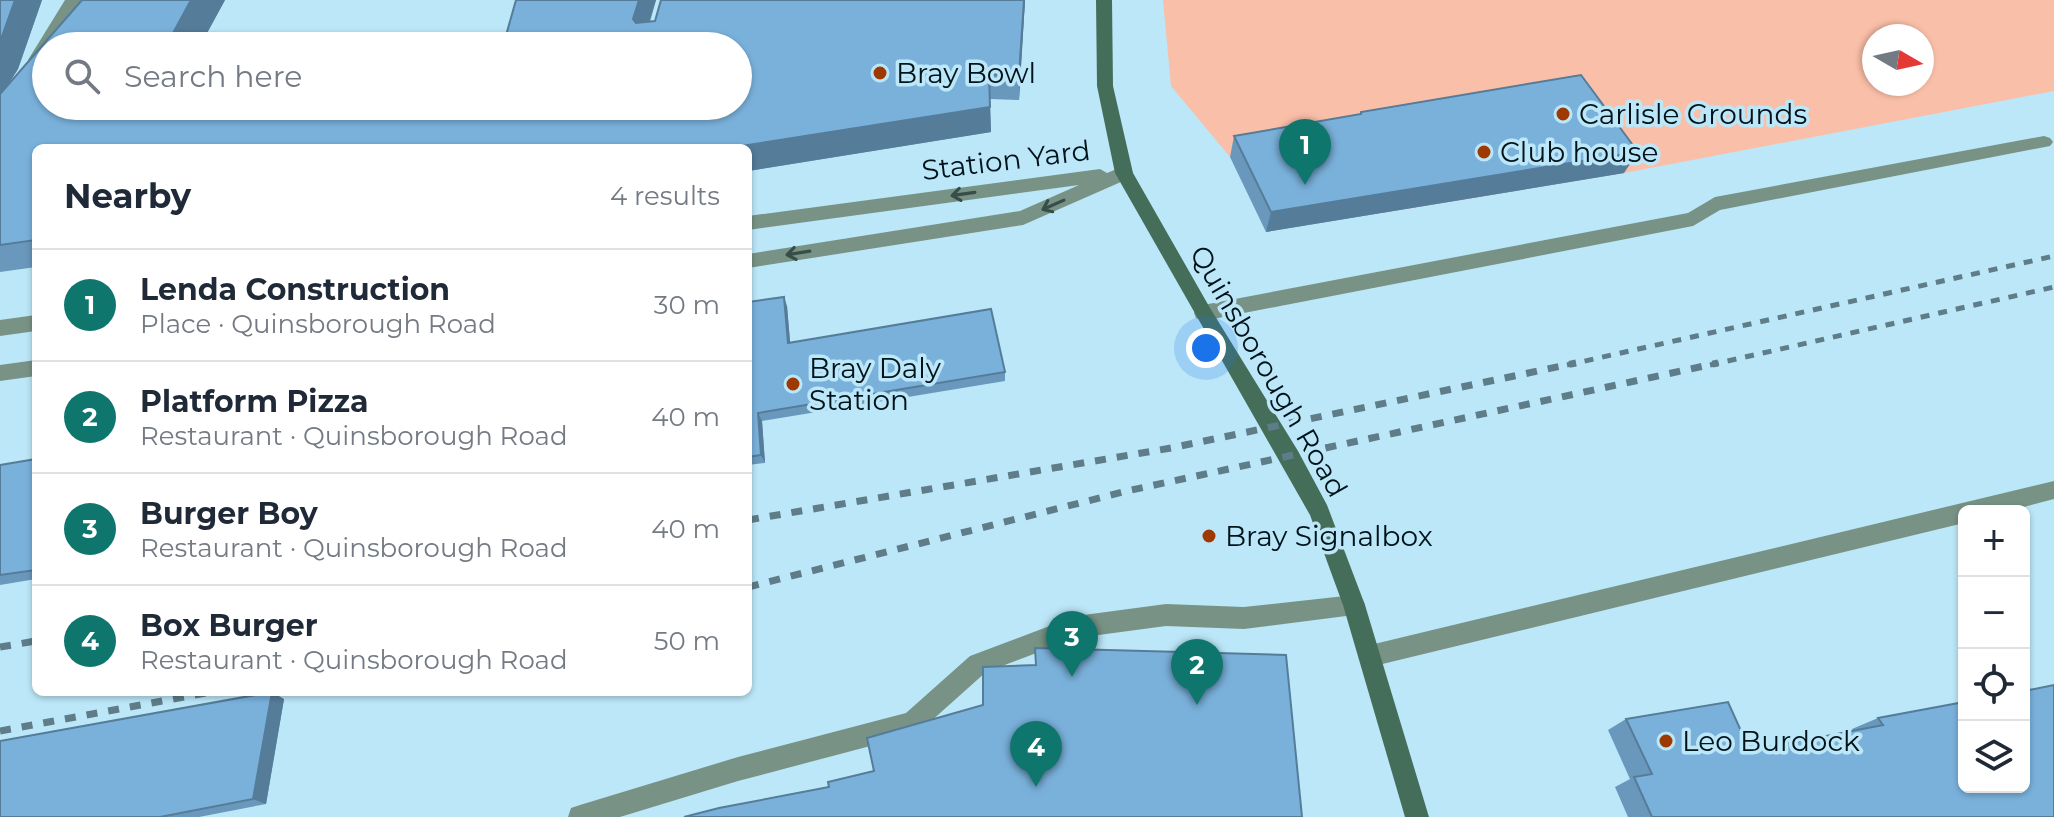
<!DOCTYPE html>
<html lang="en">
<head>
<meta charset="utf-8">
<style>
	:root { --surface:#fff; --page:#f6f6f7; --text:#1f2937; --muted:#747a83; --line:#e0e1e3; --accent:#0f766e }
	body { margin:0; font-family:Montserrat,sans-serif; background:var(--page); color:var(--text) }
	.controls { position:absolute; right:24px; bottom:24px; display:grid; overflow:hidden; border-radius:12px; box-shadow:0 2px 6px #0004 }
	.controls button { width:72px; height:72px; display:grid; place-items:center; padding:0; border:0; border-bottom:2px solid var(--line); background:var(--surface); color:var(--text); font:40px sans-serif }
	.compass { position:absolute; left:1862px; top:24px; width:72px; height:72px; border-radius:50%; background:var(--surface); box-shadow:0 2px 6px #0004; rotate:99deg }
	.you { position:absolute; left:1206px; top:348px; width:28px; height:28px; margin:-20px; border:6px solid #fff; border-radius:50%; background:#1a73e8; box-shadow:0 0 0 12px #1a73e833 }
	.badge { display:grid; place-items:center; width:52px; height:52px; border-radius:50%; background:var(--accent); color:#fff; font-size:26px; font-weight:700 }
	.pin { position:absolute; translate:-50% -66px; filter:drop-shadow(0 2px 4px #0008) }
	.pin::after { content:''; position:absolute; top:42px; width:28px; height:24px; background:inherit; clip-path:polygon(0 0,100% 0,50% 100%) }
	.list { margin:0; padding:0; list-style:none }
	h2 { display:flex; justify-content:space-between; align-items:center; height:104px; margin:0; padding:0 32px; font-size:34px }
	h2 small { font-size:26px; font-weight:400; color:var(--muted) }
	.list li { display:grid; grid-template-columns:52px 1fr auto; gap:24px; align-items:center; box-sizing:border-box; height:112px; padding:0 32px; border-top:2px solid var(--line) }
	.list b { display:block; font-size:30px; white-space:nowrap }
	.list p { margin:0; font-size:26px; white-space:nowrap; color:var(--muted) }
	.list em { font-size:26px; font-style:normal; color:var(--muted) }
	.icon { flex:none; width:44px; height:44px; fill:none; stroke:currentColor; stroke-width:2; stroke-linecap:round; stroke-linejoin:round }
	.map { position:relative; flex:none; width:2054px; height:817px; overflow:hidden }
	.search { position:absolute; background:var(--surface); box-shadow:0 2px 6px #0004; left:32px; top:32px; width:720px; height:88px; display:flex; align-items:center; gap:20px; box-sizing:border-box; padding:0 28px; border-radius:44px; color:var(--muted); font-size:30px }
	.panel { position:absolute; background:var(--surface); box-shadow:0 2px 6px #0004; left:32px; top:144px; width:720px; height:552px; border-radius:12px }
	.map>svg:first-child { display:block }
</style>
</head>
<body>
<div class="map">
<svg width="2054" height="817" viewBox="0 0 2054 817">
	<rect width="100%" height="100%" fill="#bce7f8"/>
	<path fill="#fabfa8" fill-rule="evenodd" d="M1163,0h891v91l-430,82 -241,40 -41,-75 -112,19 -59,-71zM1874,36h48v48h-48z"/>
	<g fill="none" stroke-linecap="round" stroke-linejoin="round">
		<path fill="#789385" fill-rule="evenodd" d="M65,0h16l-28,46h-7v11l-4,7h-12l-2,-4z
			M2044,136l6,2 3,4 -3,4 -330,64 -27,16 -490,95 -7,-3 -2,-5 2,-5 7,-3 485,-92 27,-16z
			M1124,166l6,2 3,5 -3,5 -107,47 -275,43v-14l272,-43 59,-26 -331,45v-14l352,-47 7,4z
			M36,315v16l-36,5v-16z
			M36,360v16l-36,5v-16z
			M2054,481v18l-45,12h-45v12l-594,144 -8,-3 -3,-8 3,-8 8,-3z
			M1354,595l8,3 3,7 -3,7 -8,3 -110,14 -78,-3 -90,12 -90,34 -66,59 -8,4 -174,46 -118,36h-52l3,-9 9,-3 158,-48 168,-44 64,-57 106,-40 90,-12 78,3z"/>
		<path fill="#456e5a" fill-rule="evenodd" d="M1096,0h16l1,86 20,87 77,135 88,143 29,54 38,100 64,212h-24l-62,-212 -33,-90 -195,-342 -18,-87z"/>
		<path stroke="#5e7d89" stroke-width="5" stroke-dasharray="9 9" stroke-linecap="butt" d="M1567,365l487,-109
			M1710,365l344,-78"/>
		<path stroke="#5e7d89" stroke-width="7" stroke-dasharray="11 11" stroke-linecap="butt" d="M748,520l423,-72 405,-85
			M748,587l379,-96 591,-128
			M0,647l36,-6
			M0,731l211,-39"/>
	</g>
	<path fill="#6998bc" d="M0,0h42l-24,69 -10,16 74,-85h143l-25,46h-154v60h692l-222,-106h140l-6,22 375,-22 -6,100 -29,-1 1,33 -243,39v-23h-712v119l-36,5z
		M1361,112l263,61 -358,59 -36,-75 4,-21 126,-21z
		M748,302l39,4 3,37 215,29v9l-243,40 3,42 -17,2z
		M36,459v120l-36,6v-120z
		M284,699l-18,105 -67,13h-199z
		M1878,718l176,99h-426l-13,-30 15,-8 -22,-49 18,-11 143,28 84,-16 -1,-2z"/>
	<path fill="#557c99" d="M15,0h27l-24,69 -18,28v-55z
		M191,0h34l-25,46h-34z
		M639,0h17l-14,45 -9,-26z
		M1024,0h1l-6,100v-25z
		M990,107l1,25 -243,39v-23h-19z
		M1638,152l-14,21 -358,59 5,-20z
		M784,297l3,9 4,46 -3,-9z
		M758,413l4,8 3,42 -4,-8z
		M272,692l12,7 -18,105 -13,-5z"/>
	<path fill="#7ab1db" stroke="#557c99" stroke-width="2" d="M0,0h15l-15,42z
		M82,0h109l-25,46h-120v60h692v-60h-235l13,-46h123l-6,19 3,4 19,-2 6,-21h363l-5,75 -30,-1 1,33 -261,41h-693v92l-36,5v-151z
		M1581,75l57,77 -367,60 -37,-76 127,-22v-2z
		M784,297l4,46 203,-34 14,63 -247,41 3,42 -13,2v-155z
		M36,459v111l-36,5v-110z
		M1035,648l251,7 16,162h-618l35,-9 110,-21 -1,-5 46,-11 -7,-33 116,-33v-38l53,-2z
		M2054,685v132h-402l-18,-40 18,-3 -26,-55 102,-17 18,40 19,-4 4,9 114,-22 -5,-7 86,-16v85h60v-96z
		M272,692l-19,107 -93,18h-160v-76z"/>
	<defs><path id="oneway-shaft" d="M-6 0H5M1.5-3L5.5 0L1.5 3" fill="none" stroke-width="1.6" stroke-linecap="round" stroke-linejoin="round" transform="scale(2)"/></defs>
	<g stroke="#364d4a">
		<use href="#oneway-shaft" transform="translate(963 194) rotate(172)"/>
		<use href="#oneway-shaft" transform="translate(1053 205) rotate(156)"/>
		<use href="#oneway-shaft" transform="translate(798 253) rotate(171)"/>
	</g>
	<g fill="#9e3a01" stroke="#bce7f8" stroke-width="3">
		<circle cx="880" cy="73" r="8"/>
		<circle cx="1563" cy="114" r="8"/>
		<circle cx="1484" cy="152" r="8"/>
		<circle cx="793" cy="384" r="8"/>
		<circle cx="1209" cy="536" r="8"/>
		<circle cx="1666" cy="741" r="8"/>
	</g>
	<g text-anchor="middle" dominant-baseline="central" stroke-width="7" stroke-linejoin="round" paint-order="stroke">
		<g font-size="28" fill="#00131a" stroke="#bce7f8" text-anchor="start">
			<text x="896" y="73">Bray Bowl</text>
			<text x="1579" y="114">Carlisle Grounds</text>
			<text x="1500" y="152">Club house</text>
			<text x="809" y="368">Bray Daly<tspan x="809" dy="32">Station</tspan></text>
			<text x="1225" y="536">Bray Signalbox</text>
			<text x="1682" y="741">Leo Burdock</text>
		</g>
		<g font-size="28" fill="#00131a" stroke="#bce7f8">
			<text transform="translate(1006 160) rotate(-7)">Station Yard</text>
			<text transform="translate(1269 371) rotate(60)">Quinsborough Road</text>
		</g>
	</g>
</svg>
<div class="controls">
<button>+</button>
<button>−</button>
<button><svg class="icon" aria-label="locate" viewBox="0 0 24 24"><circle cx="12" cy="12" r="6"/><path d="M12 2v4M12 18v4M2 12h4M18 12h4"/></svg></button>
<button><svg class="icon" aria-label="layers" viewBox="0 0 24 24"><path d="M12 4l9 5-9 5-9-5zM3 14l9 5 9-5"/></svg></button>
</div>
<svg class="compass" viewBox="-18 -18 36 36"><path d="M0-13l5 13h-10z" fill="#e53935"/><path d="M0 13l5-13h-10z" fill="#747a83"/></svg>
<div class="you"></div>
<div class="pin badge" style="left:1305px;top:185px">1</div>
<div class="pin badge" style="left:1197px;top:705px">2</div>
<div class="pin badge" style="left:1072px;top:677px">3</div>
<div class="pin badge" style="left:1036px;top:787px">4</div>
<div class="search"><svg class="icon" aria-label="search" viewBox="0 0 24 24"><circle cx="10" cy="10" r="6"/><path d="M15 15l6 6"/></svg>Search here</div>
<section class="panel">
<h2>Nearby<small>4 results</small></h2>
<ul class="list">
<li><span class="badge">1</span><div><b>Lenda Construction</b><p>Place · Quinsborough Road</p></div><em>30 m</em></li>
<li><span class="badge">2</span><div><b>Platform Pizza</b><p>Restaurant · Quinsborough Road</p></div><em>40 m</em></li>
<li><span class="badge">3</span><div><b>Burger Boy</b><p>Restaurant · Quinsborough Road</p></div><em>40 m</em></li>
<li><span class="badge">4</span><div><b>Box Burger</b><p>Restaurant · Quinsborough Road</p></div><em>50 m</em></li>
</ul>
</section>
</div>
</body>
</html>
